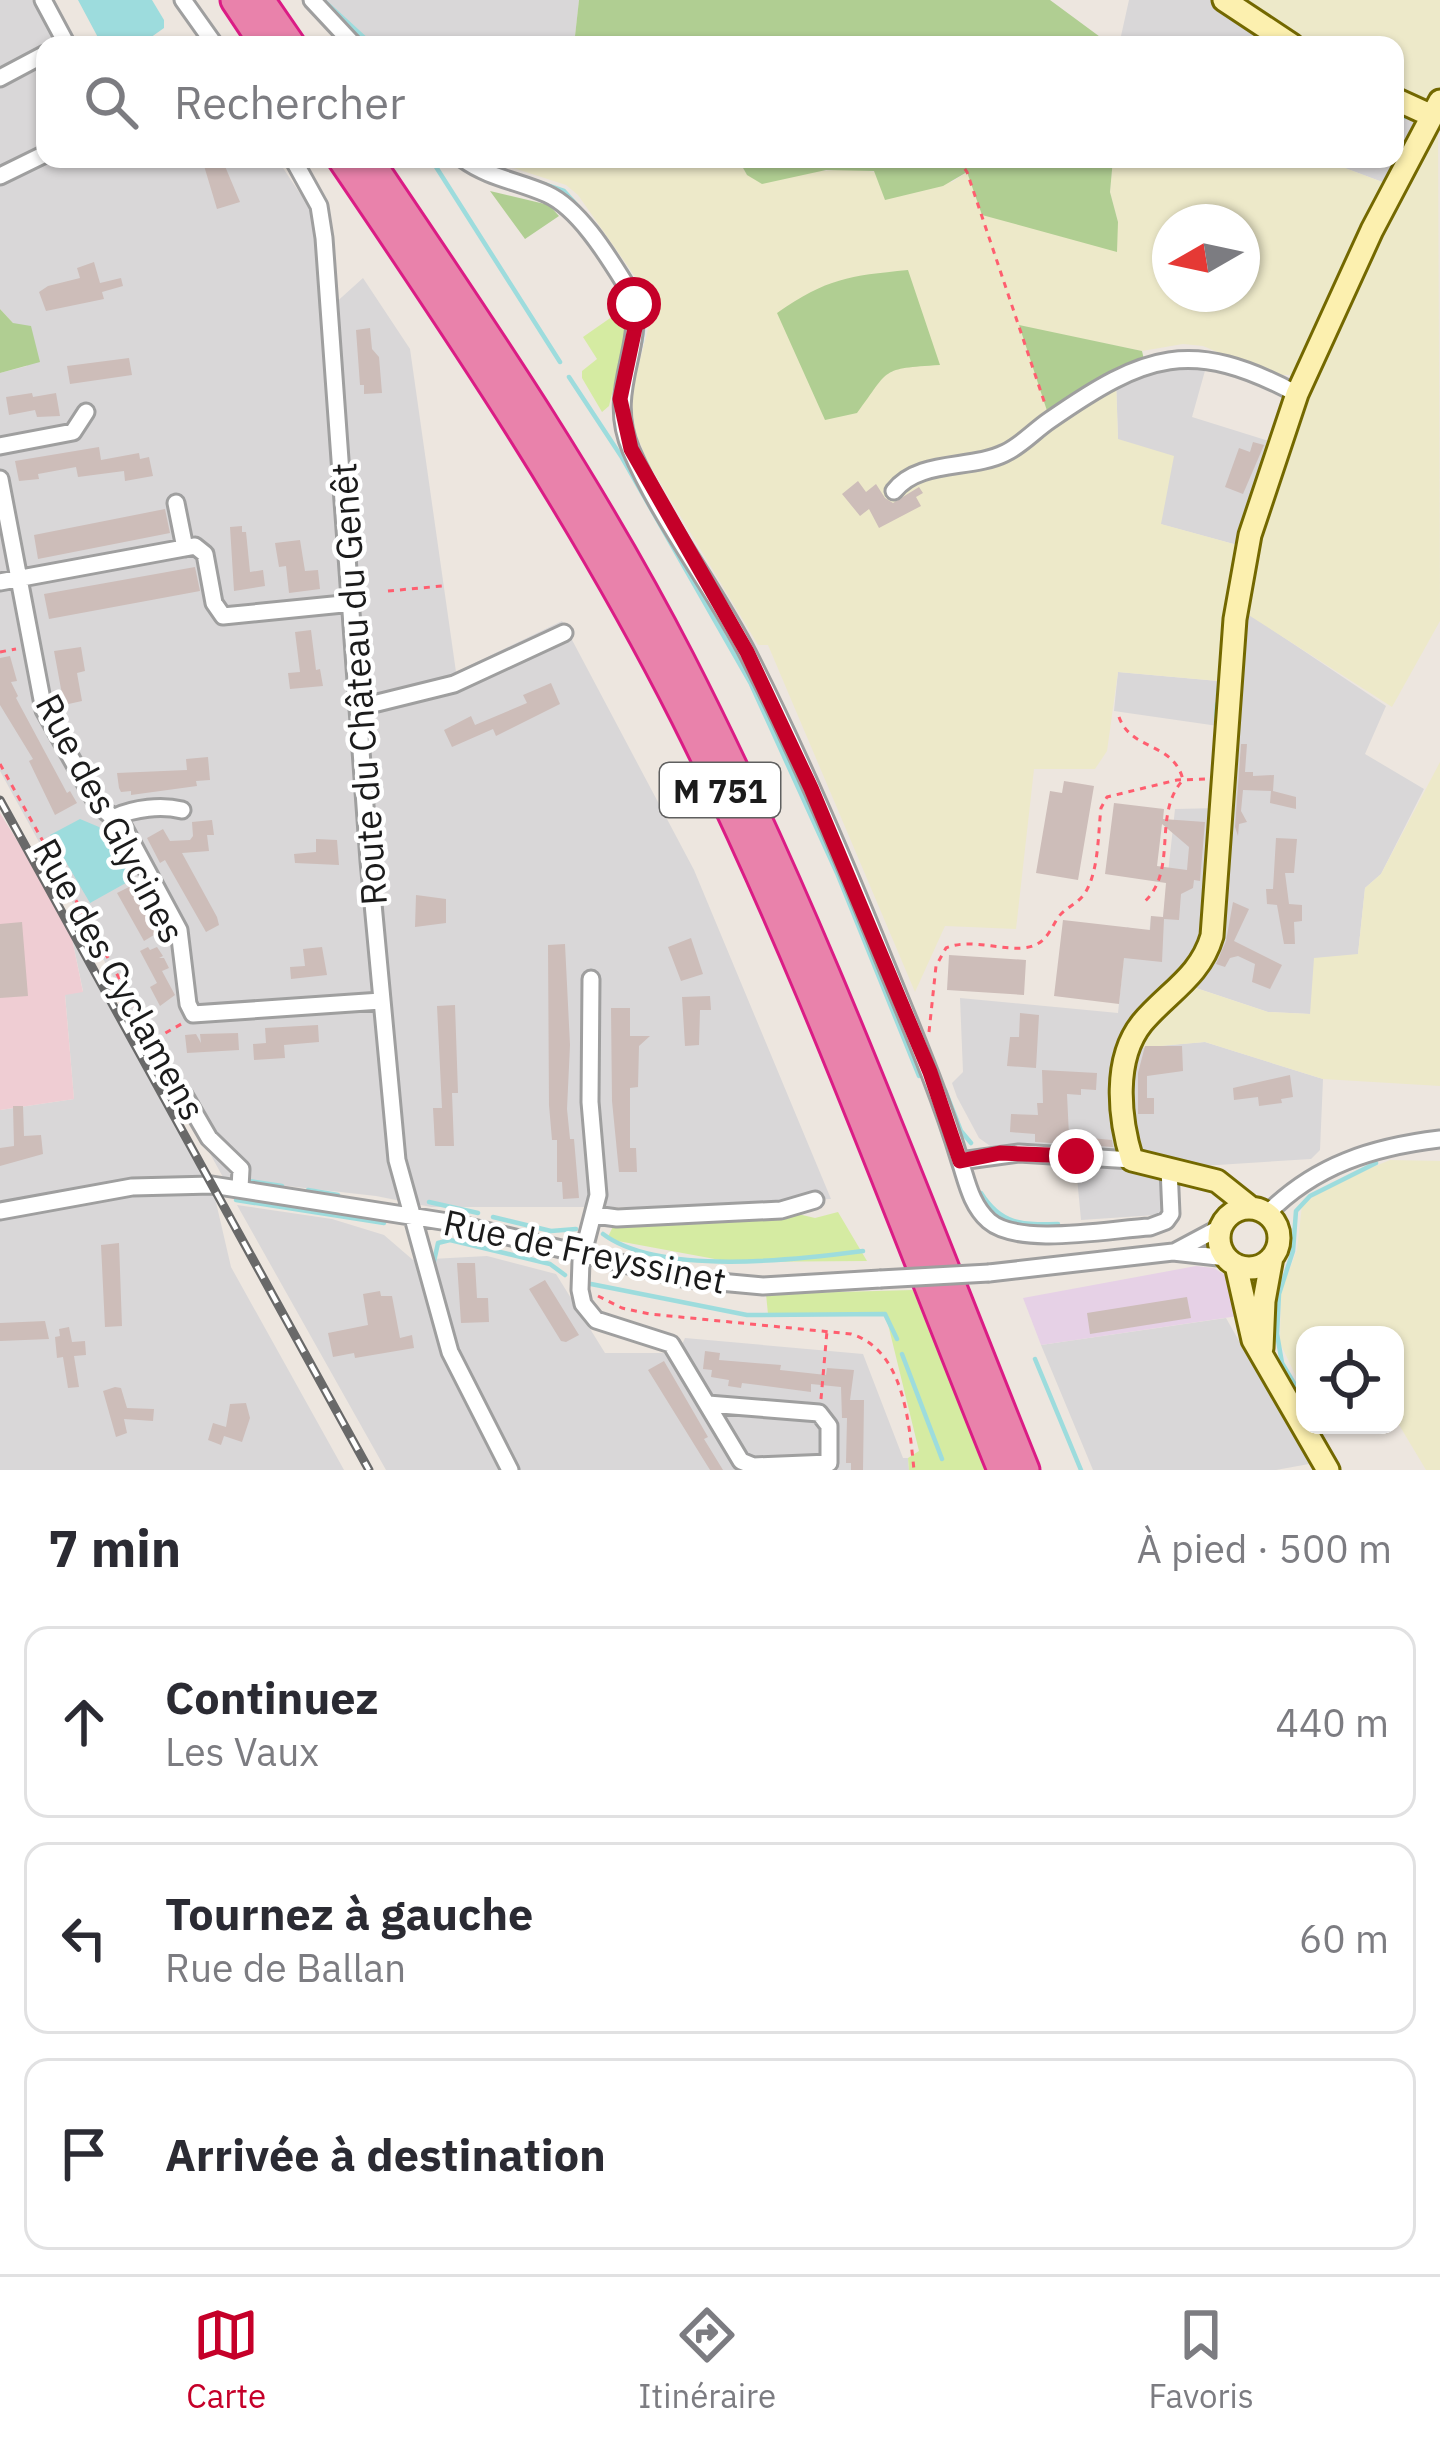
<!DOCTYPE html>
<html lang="fr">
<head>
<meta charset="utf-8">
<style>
	:root { --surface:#fff; --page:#f2f2f3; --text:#2b2b33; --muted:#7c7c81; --line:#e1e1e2; --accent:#c50029 }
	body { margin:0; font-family:"IBM Plex Sans",sans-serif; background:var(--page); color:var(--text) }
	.controls { position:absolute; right:36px; bottom:36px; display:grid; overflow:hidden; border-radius:24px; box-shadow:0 3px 9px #0004 }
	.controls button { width:108px; height:108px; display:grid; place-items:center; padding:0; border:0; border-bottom:3px solid var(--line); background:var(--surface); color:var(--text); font:60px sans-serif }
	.compass { position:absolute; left:1152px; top:204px; width:108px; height:108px; border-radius:50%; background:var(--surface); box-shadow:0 3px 9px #0004; rotate:261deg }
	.stop { position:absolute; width:36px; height:36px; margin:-27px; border:9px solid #c50029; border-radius:50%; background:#fff }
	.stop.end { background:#c50029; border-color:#fff; box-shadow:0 3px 12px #0008 }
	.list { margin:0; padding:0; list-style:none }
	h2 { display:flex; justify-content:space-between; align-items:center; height:156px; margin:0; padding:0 48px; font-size:51px }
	h2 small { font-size:39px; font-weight:400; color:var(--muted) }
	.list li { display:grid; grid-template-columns:78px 1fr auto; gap:36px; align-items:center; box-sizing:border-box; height:192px; margin:0 24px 24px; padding:0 24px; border:3px solid var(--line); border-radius:24px }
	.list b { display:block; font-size:45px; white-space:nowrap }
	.list p { margin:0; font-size:39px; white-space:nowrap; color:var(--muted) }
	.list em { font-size:39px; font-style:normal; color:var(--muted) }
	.icon { flex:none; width:66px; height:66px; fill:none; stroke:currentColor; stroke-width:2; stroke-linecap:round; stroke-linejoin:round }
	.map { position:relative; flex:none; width:1440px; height:1470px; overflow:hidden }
	.search { position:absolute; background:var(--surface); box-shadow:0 3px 9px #0004; left:36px; right:36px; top:36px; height:132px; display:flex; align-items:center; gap:30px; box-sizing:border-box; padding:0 42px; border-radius:24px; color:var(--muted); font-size:45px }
	.sheet { height:804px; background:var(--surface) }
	nav { display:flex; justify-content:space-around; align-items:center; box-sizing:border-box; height:168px; border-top:3px solid var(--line); background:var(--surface); font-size:33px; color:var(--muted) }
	nav a { display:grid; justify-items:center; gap:6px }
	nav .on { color:var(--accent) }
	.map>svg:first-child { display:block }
</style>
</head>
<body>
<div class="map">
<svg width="1440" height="1470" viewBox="0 0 1440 1470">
	<rect width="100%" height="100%" fill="#ede6df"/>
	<path fill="#d9d7d8" d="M0,0h32l17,31 31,6 4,8h-39v114h232l34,51 13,28 8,68 31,-28 47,71 46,323 106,-51 132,249 137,329 -166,8h-234l-55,-11 -152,-17 -224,-408v-398l27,-7 -14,-43 -13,-14z
		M312,0h267l-5,45h-220z
		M1129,0h95l68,45h-173z
		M1440,98v27l-17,-3 -9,3 -29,58 -64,-24h74v-60z
		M1208,360l-16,57 83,26 -34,103 -81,-22 -42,-85 -2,-59z
		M1237,606l149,100 -21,48 59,35 -43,85 -16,14 -7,66 -47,60 -43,-2 -84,-28 -54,64 75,-6 118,37 -3,71 -9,9 -141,9 1,46 -90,6 -6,-64 -75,-3 -21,-15 -22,-41 -5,-14 11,-11 -3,-74 158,15 9,-86 22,8 2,-19 12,3 12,-110 45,-1 5,-81 -111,-16 4,-39 111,10z
		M69,924l143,261 19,82 113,203h-344v-360l74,-11 -9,-105 18,-3z
		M237,1205l95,14 52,16 29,25 74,-4 69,18 49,79h73l7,-15 178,16 40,104h5l1,12h-523z
		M1226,1318l83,146 -33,6h-183l-52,-125z"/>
	<path fill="#efcdd3" d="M0,813l69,111 14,68 -18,3 9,104 -74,11z"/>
	<path fill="#e6d1e6" d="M1196,1266l18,2 11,7 6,8 7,33 -197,29 -18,-47z"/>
	<path fill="#ede9c9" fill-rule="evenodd" d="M1224,0h216v94l-12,10 -33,-11v-48h-103z
		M1438,124l2,497 -48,86 -145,-93 7,-55 43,-134 123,-270z
		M486,159h252l9,16 106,-6 99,13 15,-10 151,50 -8,-30 3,-33h208l64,24 -86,192h-27l-69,-29 -20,-2 -41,7 -122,-25 96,54 2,59 56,17 -13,68 80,22 -12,47 -10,88 -101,-9 -11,79 -12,18h-61l-18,160 -71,-3 -30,66 -147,-347h-10l-109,-181 -14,-33 -4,-37 20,-76 -6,-27 -67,-96 -12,-10zM1170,222h72v72h-72z
		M1440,762v324l-117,-7 -118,-37 -77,7 56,-65 84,28 42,2 4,-56 44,-4 7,-66 16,-14z
		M1390,1160l50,1v309h-14l-31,-52v-83h-90v60l-25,-52 1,-51 16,-42 5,-45 28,-20z"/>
	<path fill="#d5eba2" d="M626,307l3,17 -20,82 -7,6 -20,-34v-7l15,-12 -14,-22z
		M781,1210l34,8 23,-6 29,49 -136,1 -124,-23 10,-21z
		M913,1290l72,180h-76l-1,-12 11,-7 -33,-135 -118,-2 -2,-20z"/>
	<path fill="#b0ce92" d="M579,0h471l61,45h-537z
		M738,159h375l-3,33 8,30 -1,30 -135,-37 -15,-43 -24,14 -58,14 -11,-29 -48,-1 -64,14 -15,-9z
		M490,191l59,14 10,11 -34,23z
		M908,270l32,95c-61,4 -49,3 -83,48l-32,7 -48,-107c51,-35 71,-37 131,-43z
		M0,309l13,14 18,3 9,36 -40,11z
		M1019,325l123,26 3,13 -95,56z"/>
	<path fill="#9ddcdd" d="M78,0h74l12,20v8l-24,17h-38z
		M80,819l19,8 14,21 16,12 4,19 -43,24 -40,-68z"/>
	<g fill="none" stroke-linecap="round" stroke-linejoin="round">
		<path stroke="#9ddcdd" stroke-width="4.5" d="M323,0l49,45
			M1395,111l10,6
			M431,159l129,203
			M526,178l38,13 25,28
			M626,270c21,33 22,57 9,94
			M569,377l52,79 130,228 86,189 82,203
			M1230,588l4,-24
			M724,596l70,134
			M1218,695l3,-24
			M1216,722l1,-18
			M945,1090l16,41 10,12
			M249,1181l33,5
			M308,1190l30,5
			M981,1193c20,32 41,32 77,31
			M236,1200l148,23
			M429,1202l49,11
			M493,1217l58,14 25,-2
			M603,1234c56,42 193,26 260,17
			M433,1266l5,-23 12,-3 100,24 15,11
			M591,1284l156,31 138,-1 12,25
			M902,1354l40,105
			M1035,1359l46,111
			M1305,1402l-23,-39 -5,-29 2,-40 14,-43 3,-40 14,-15 66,-33"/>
	</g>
	<path fill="#cdbdb9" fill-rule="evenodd" d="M202,159h20l18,43 -23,7z
		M94,262l6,21 21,-5 2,8 -21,6 2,7 -58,12 -7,-19 9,-6 32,-8 -3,-10z
		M370,328l2,21 7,8 3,36 -18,1v-9h-4l-4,-55z
		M129,358l3,17 -62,9 -3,-18z
		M32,393l1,4 23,-4 4,23 -23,1 -2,-7 -26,5 -3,-18z
		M1253,442l11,3 -21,49 -18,-7 14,-39 11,4z
		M99,447l2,13 38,-7 1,6 9,-2 4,19 -28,5 -1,-10 -46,6 -2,-10 -38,7 1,5 -20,2 -4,-20z
		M858,481l8,11 10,-8 9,14 8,5 26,-16 4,6 -7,4 5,9 -42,22 -10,-19 -9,7 -18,-22z
		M165,509l5,24 -132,26 -4,-24z
		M242,526v6h4l4,40 13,-2 2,16 -31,5 -4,-64z
		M300,540l5,31 13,-1 2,19 -31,4 -3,-27 -7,1 -4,-24z
		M195,567l5,24 -151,28 -5,-25z
		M311,630l5,40 4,-1 3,17 -33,3 -2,-16 12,-1 -5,-40z
		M81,647l4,24 -8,2 5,28 -18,4 -10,-54z
		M10,656l7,25 -6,1 7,14 -2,2 51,95 3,-2 7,12 -22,12 -26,-54 4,-2 -33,-54v-47z
		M551,683l9,21 -64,32 -3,-7 -41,18 -8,-17 27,-14 4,9 52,-22 -4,-8z
		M1241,744h6l-2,28h8v4l21,-1 -1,16 23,6v12l-26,-6 1,-12 -28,-1 -2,21 6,11 -8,2 -1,12 -3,-9z
		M208,757l2,23 -14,1 1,5 -66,9v-4l-10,1 -2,-4 -2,-15 70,-3 -1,-11z
		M1064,781l30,5 -16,94 -42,-7 14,-82 12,2z
		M1114,803l50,6 -1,10 42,3 -5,59 -6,-1 -1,8 -12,6 -2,26 -15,-1 -2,43 -38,-4 -5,46 -65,-8 9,-76 87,10 1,-14 12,1 3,-34 -61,-9zM1162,824l27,23 -2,23 -30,-4z
		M212,820l2,15h-7l2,16 -27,2 35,64 2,8 -13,7 -41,-72 -5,3 -13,-25 16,-9 7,12 20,-1 3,-4 -1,-14z
		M1276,838l21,1 -3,34h-9l4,31 13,1v16l-8,1 1,22h-11l-7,-39 -10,-1 -1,-15h7z
		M316,839l21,1 2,25 -44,-2 -1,-9 22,-2z
		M133,885l26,47 -15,9 -27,-48z
		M416,895l30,4v24l-31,4z
		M1233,902l16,7 -15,32 48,24 -12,24 -18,-7 3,-18 -17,-8 -8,2 -5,9 -9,-3 10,-23z
		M22,922l6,74 -28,2v-74z
		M691,938l12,36 -22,7 -13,-34z
		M565,944l5,101 -3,64 3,30h4l5,59 -16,1 -1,-17h-5v-42h-5l-3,-35 -1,-160z
		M148,947l2,3 7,-3 6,9 -4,2h5l5,10 -7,3 13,24 -15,11 -10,-19 7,-4 -17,-32z
		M322,947l5,28 -36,4 -1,-12 15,-1 -2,-17z
		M949,955l77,5 -2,35 -77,-5z
		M710,996l1,14h-11l-1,35 -14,1 -3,-49z
		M455,1005l3,88h-6l2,53h-19l-2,-38h9l-5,-102z
		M611,1008h19v28h20l-11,10 -1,41 -8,1v60h6l1,24h-18l-7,-71z
		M1020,1013l19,2 -3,53 -29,-2 3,-29h9z
		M318,1025l1,17 -35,3 1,13 -31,2 -1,-16 13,-1 -1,-15z
		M238,1033l1,17 -52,3 -2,-18 11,-1 5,9 -1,-9z
		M1145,1046h37l1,25 -36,5v22h7v16h-16v-41z
		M1042,1070l55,3 -1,17 -15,-1v6l-14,-1 2,42 43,4 1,7 -78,-5v-8l-25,-2 1,-18 27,1 -1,-12h6z
		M1290,1075l3,22 -12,2 1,4 -23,3 -1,-9 -24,3 -1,-12z
		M13,1106h10l1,30 17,-1 2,19 -43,12v-18l14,-2z
		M119,1243l3,83 -17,1 -4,-82z
		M457,1263h18l2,35h11l1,24 -28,1z
		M545,1280l34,55 -13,7 -5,-1 -32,-52z
		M380,1291l1,5h11l8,42 12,-3 2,13 -59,10 -1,-5 -21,4 -5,-24 40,-8 -5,-31z
		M1187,1297l4,21 -101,16 -3,-21z
		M45,1321l4,18 -49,2v-18z
		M69,1327l3,15 13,-1 1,14 -12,1 5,31 -11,1 -5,-31 -6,1 -2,-21 5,-1 -1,-7z
		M705,1351l15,2 -1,7 62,5 -1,5 46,5 1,-7 27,2 -4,30h14l-1,70h-12v-7h-5l1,-45h-5l-1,-31 -30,-3v8l-69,-9 -1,5 -13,-2 1,-6 -18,-3 1,-7 -9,-1z
		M664,1361l44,76 -4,2 19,31h-13l-62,-100z
		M115,1387l6,1 6,20 27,1 -1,12 -29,-2 3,14 -11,4 -13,-46z
		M246,1403l4,15 -8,24 -18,-6 -3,9 -13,-5 5,-17 13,4 4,-23z"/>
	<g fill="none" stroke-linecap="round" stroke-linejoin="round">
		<defs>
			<path id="street" d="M43,0l23,43 -4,2
				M183,0l32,45
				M312,0l42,45
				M0,78l45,-24
				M293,159l26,47 5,32 45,623 28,299 53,192 60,118
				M463,159c26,19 55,22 84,35 31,14 59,59 77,88 33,53 -22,101 7,168 31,72 82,136 118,206 51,100 95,204 137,309 26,64 54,129 74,196
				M0,176l45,-22
				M0,446l73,-14 13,-20
				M0,479l44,231 53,94 26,22 56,104 9,74 5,10 188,-13
				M894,491c25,-32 77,-21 111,-38 17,-8 30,-23 45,-33 95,-66 141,-83 247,-26
				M176,503l9,45
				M0,582l195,-36 10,8 9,49 9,13 130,-13
				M361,707l93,-23 110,-51
				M115,817c20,-9 46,-12 67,-7
				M591,979l-1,123 8,93 -17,66 -1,29 3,14 13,16 75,24 70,117 12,5 76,-3v-37l-10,-13 -111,-9
				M184,1095l25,43 32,31 -1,19
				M1132,1160l-113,-7 -59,8c7,21 11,44 29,60 30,26 122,8 161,6l16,-6 5,-7 -2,-46
				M0,1211l132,-24 80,-2 236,37 239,57 76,7 117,-7
				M1267,1214c48,-49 106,-67 173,-75
				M595,1215l22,3 164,-8 34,-10
				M1176,1251l45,-24
				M989,1273l184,-21 54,6"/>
			<path id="secondary" d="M1224,0l68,45
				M1395,99l35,16
				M1251,1208l-34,-27 -85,-21c-13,-42 -19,-101 10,-137 26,-31 58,-46 70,-87l23,-317 15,-84 47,-141 75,-164 68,-129
				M1219 1238a30 30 0 1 1 60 0a30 30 0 1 1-60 0Z
				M1236,1265l17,75 75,130
				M1262,1348l2,-47 8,-44"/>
			<path id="highway" d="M235,0l30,45
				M260,0l31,45
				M342,159c123,181 244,361 343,557 122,243 215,502 317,754
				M368,159c110,163 222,326 312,501 134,261 235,538 345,810"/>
		</defs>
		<use href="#street" stroke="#9f9f9f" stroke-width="21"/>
		<use href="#secondary" stroke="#736800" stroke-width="27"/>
		<use href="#highway" stroke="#db1c85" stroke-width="33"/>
		<path stroke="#ff5e6f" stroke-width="3" stroke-dasharray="6 6" stroke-linecap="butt" d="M958,159l9,13 79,235
			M388,591l54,-5
			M0,652l16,-3
			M1119,717c12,34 55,25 64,63 -32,35 -3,92 -41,124
			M0,764l177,318
			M929,1032l7,-66 10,-18c24,-10 52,2 77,0 20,-2 25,-13 34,-29 7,-11 21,-15 28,-26 14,-22 13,-60 16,-85l6,-11 70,-17 28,-1
			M155,1039l28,-16
			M598,1296l24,12 28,6 201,20c53,16 58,88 63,136
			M821,1399l6,-68"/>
		<use href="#street" stroke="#fff" stroke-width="15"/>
		<use href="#secondary" stroke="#fcf0af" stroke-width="21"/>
		<use href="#highway" stroke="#e982ab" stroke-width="27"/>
		<defs>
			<path id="rail" d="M0,800l369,670"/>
		</defs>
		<use href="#rail" stroke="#696969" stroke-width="9"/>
		<use href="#rail" stroke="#fff" stroke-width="4.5" stroke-dasharray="14" stroke-linecap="butt"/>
		<defs>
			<path id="street-bridge" d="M880,1279l109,-6"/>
		</defs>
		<use href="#street-bridge" stroke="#9f9f9f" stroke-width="21" stroke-linecap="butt"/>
		<use href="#street-bridge" stroke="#fff" stroke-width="15"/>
	</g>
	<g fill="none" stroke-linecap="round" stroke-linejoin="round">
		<path stroke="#c50029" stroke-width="15" d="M634,304l1,24 -15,71 11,50 116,203 64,136 119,284 30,89 40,-8 76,3"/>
	</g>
	<g text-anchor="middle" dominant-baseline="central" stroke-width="9" stroke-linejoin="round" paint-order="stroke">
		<rect fill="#fff" stroke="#5f5f5f" stroke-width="3" x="660" y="763" width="120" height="54" rx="9"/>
		<g font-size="33" font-weight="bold" fill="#1b1b1b">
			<text x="720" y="790">M 751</text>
		</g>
		<g font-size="36" fill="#1b1b1b" stroke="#fff">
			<text transform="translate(358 684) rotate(-94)">Route du Château du Genêt</text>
			<text transform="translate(111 818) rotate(62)">Rue des Glycines</text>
			<text transform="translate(120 979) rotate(61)">Rue des Cyclamens</text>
			<text transform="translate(585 1251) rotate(12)">Rue de Freyssinet</text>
		</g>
	</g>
</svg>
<div class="controls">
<button><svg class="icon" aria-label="locate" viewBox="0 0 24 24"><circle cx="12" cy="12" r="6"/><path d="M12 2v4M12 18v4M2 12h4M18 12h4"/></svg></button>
</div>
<svg class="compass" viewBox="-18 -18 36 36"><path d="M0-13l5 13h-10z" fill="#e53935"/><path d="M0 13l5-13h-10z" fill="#7c7c81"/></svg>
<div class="stop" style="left:634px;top:304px"></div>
<div class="stop end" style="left:1076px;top:1156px"></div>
<div class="search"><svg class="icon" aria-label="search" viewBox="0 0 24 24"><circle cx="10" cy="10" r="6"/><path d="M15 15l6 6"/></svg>Rechercher</div>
</div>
<section class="sheet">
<h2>7 min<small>À pied · 500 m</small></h2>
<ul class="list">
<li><svg class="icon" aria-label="ahead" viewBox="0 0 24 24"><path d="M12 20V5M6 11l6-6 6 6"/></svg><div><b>Continuez</b><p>Les Vaux</p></div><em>440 m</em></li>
<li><svg class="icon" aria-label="left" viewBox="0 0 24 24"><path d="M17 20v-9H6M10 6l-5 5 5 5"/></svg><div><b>Tournez à gauche</b><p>Rue de Ballan</p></div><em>60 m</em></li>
<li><svg class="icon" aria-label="arrive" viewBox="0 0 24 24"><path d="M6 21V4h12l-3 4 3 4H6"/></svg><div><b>Arrivée à destination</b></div></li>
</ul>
</section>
<nav>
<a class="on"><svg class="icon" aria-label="map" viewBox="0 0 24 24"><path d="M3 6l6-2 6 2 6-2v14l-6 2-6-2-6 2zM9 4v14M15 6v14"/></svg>Carte</a>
<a><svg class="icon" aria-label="directions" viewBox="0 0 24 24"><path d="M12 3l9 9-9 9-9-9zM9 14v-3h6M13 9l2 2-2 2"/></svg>Itinéraire</a>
<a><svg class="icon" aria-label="saved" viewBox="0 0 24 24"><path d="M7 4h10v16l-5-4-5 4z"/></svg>Favoris</a>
</nav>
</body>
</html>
